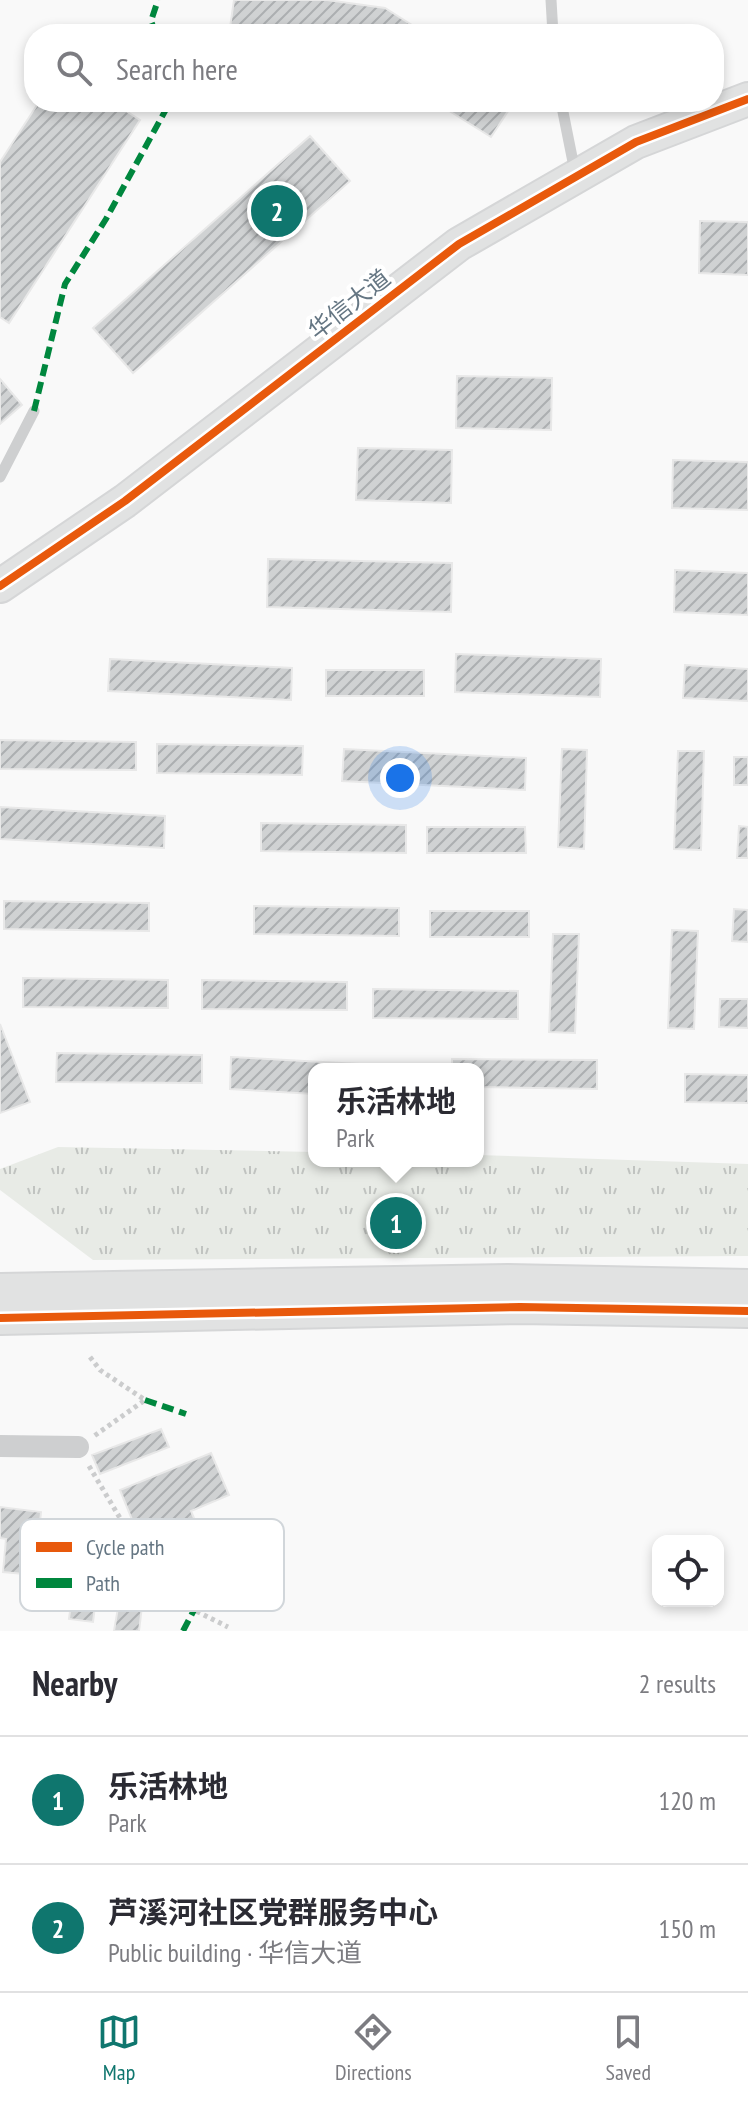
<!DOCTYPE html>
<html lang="en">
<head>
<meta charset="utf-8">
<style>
	:root { --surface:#fff; --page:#f2f2f3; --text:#2b2b33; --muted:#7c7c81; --line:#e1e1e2; --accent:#0f766e }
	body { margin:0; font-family:"PT Sans Narrow","Noto Sans SC",sans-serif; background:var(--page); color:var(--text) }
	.controls { position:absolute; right:24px; bottom:24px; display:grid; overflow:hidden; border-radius:16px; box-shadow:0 4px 12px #0003 }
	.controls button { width:72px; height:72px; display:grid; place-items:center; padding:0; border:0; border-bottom:2px solid var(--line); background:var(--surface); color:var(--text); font:40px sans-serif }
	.you { position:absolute; left:400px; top:778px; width:28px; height:28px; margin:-20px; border:6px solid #fff; border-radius:50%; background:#1a73e8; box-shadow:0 0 0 12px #1a73e833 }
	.badge { display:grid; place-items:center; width:52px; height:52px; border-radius:50%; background:var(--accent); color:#fff; font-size:26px; font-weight:700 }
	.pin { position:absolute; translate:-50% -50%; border:4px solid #fff; box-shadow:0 2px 8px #0006 }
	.popup { position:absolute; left:308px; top:1063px; width:176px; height:104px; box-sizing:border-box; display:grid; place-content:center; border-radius:16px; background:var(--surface); filter:drop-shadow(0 2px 6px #0005); font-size:26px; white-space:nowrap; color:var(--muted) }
	.popup b { font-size:30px; color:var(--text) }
	.popup::after { content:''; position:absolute; left:50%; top:100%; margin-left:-16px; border:16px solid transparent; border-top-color:var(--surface) }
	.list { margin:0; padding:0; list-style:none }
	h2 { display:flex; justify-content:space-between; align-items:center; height:104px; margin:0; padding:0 32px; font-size:34px }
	h2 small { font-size:26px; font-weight:400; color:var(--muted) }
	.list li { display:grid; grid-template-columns:52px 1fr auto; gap:24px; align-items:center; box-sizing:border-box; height:128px; padding:0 32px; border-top:2px solid var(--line) }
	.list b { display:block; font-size:30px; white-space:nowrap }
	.list p { margin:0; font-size:26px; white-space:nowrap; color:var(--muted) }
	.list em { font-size:26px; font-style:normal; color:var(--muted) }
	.icon { flex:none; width:44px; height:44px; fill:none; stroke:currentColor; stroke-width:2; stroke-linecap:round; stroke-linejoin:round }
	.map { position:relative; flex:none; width:748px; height:1631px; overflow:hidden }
	.search { position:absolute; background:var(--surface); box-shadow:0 4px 12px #0003; left:24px; right:24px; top:24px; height:88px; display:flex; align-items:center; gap:20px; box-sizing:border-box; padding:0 28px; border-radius:32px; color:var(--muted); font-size:30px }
	.sheet { height:360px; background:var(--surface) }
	nav { display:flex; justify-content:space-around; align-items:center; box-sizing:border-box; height:112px; border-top:2px solid var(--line); background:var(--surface); font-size:22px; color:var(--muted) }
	nav a { display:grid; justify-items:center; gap:4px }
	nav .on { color:var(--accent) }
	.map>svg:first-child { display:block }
</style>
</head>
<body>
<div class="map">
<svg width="748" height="1631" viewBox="0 0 748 1631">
	<defs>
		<pattern id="park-tufts" width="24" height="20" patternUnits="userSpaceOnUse" patternTransform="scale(2)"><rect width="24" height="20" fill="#e8ebe6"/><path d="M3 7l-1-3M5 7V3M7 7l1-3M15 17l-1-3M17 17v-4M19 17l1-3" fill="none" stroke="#c0c3c0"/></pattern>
		<pattern id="building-hatch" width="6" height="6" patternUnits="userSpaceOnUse" patternTransform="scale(2)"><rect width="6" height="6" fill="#d0d2d3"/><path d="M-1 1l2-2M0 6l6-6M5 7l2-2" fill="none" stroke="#acafb1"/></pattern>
	</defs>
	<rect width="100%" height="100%" fill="#f9f9f9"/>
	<path fill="url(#park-tufts)" d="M58,1147l256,5v9h164v-6l270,9v92l-655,4 -93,-70v-21z"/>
	<path fill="url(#building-hatch)" stroke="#e8e8e8" stroke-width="2" d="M234,0h93l58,8 41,26h-197z
		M39,102h73l28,18 -131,203 -9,-6v-155z
		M435,102h79l-23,35z
		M310,136l40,45 -217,192 -40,-45z
		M700,221l48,1v53l-49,-2z
		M457,376l95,2 -1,52 -95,-2z
		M0,379l22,26 -22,19z
		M358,448l94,2 -1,53 -95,-3z
		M673,460l75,2v48l-76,-2z
		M268,559l184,4 -1,49 -184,-5z
		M675,570l73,3v42l-74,-3z
		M456,654l145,5 -1,38 -145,-5z
		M110,659l182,9 -1,32 -183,-9z
		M685,665l63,4v32l-65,-3z
		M326,670h98v26h-98z
		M0,740l136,2v28l-136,-1z
		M157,744l146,2 -1,29 -145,-2z
		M344,749l182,9 -1,32 -183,-9z
		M562,749l25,1 -3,99 -26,-2z
		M678,751h26l-3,99 -27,-1z
		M734,757h14v28h-14z
		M0,807l165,9 -1,32 -164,-9z
		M261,823l145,2v28l-145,-2z
		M739,826l9,1v31h-11z
		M427,827h98l1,26h-99z
		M4,901l145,2v28l-145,-2z
		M254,906l145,2v28l-145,-2z
		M734,909l14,1v32l-16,-1z
		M430,911h99v26h-99z
		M672,930l26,1 -4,98 -26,-1z
		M553,934h26l-4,99 -26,-1z
		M23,978l145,2v28l-145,-1z
		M202,980l145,2v28l-145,-1z
		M373,989l145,2v28l-145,-1z
		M720,999h28v29l-29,-1z
		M0,1024l30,78 -30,11z
		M57,1053l145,2v28l-146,-1z
		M231,1057l183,10v2h-100v25l-84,-5z
		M452,1059l145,1v29l-119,-2v-18h-26z
		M685,1074l63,1v28l-63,-1z
		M161,1429l8,18 -69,27 -8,-19z
		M211,1453l18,42 -38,16 15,36 -54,22 -32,-79z
		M0,1507l41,5 -6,63 -32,-3 3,-33 -6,-1z
		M45,1538l24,3 -7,48 -24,-4z
		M75,1572l24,3 -6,47 -24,-3z
		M119,1602l23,4 -3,25h-25z"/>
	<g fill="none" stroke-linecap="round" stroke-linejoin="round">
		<defs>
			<path id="secondary" d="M0,586l125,-85 334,-257 177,-102 112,-43
				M0,1290l508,-9 240,5
				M0,1318l520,-11 228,4"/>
		</defs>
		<use href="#secondary" stroke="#d5d6d7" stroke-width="36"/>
		<path stroke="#cbcccd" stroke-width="5" stroke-dasharray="4 4" stroke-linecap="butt" d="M90,1357l10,13 45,30 -51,36
			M89,1466l72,121 33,23 34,17"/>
		<path stroke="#cecfd0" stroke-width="11" d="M551,0l2,34
			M561,102l14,70
			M0,477l34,-66"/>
		<path stroke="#cecfd0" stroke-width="22" d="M0,1446l78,1"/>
		<use href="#secondary" stroke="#e1e2e2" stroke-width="32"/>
		<path stroke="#00873e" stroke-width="6" stroke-dasharray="12 6" stroke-linecap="butt" d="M156,34l-5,-13 7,-21
			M34,411l31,-127 41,-65 64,-117
			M145,1400l41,14
			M183,1631l11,-21"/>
		<defs>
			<path id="cycleway" d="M0,586l125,-85 334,-257 177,-102 112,-43
				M0,1318l520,-11 228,4"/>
		</defs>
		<use href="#cycleway" stroke="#fff" stroke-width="13"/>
		<use href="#cycleway" stroke="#e8590c" stroke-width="8"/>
	</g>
	<g text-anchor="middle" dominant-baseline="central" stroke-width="8" stroke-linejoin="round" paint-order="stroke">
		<g font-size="24" fill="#657683" stroke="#fff">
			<text transform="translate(349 304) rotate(-38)">华信大道</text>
		</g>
	</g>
	<rect x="20" y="1519" width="264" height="92" rx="12" fill="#fff" stroke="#d1d6da" stroke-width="2"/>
	<rect x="36" y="1542" width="36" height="10" fill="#e8590c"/>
	<rect x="36" y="1578" width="36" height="10" fill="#00873e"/>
	<g font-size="22" fill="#657683">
		<text x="86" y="1555">Cycle path</text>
		<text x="86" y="1591">Path</text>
	</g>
</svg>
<div class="controls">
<button><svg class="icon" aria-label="locate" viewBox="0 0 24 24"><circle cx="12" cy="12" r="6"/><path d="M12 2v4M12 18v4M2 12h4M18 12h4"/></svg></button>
</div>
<div class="you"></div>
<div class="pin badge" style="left:396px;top:1223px">1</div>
<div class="popup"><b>乐活林地</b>Park</div>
<div class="pin badge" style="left:277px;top:211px">2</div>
<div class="search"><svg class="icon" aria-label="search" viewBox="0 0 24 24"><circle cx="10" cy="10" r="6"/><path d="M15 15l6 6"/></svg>Search here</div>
</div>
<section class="sheet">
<h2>Nearby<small>2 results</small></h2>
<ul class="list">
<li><span class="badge">1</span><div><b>乐活林地</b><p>Park</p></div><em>120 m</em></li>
<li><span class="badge">2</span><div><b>芦溪河社区党群服务中心</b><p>Public building · 华信大道</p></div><em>150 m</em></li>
</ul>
</section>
<nav>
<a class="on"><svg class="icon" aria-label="map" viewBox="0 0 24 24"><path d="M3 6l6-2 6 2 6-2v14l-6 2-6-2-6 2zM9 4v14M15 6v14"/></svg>Map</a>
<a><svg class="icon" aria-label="directions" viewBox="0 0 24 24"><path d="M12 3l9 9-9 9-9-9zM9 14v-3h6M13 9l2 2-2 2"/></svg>Directions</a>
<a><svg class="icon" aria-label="saved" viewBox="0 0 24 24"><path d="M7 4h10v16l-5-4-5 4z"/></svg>Saved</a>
</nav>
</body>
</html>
